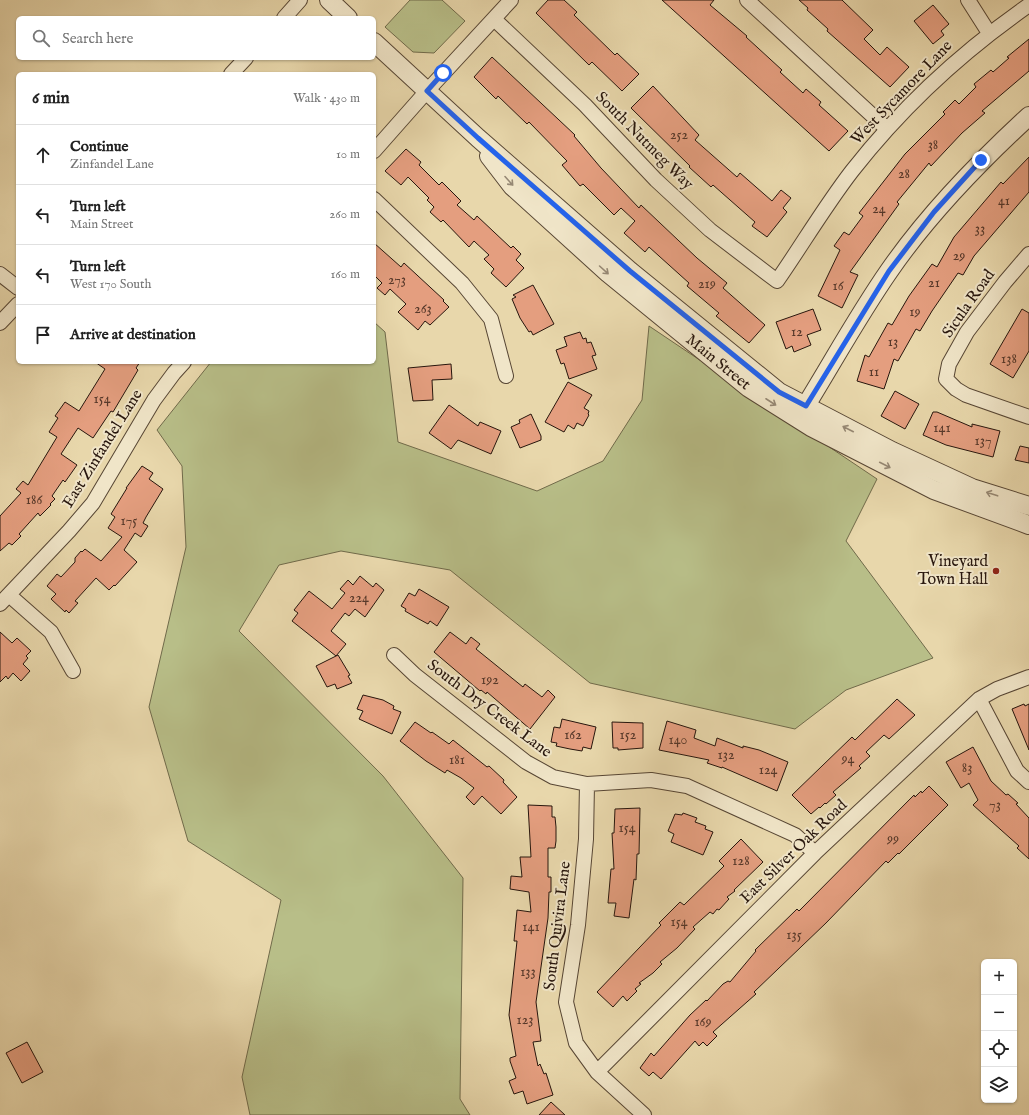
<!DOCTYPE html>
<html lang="en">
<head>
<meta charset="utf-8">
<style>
	:root { --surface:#fff; --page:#f6f6f6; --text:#222; --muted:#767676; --line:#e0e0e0 }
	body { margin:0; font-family:"IM FELL English",serif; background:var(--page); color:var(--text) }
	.controls { position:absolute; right:12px; bottom:12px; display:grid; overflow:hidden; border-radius:6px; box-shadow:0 1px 3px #0004 }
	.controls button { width:36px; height:36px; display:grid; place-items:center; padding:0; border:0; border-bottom:1px solid var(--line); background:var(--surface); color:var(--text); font:20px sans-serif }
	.stop { position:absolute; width:12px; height:12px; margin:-9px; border:3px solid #2563eb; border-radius:50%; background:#fff }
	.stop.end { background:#2563eb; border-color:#fff; box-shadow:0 1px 4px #0008 }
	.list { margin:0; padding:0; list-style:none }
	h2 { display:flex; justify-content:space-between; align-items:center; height:52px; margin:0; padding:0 16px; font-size:17px }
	h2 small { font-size:13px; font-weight:400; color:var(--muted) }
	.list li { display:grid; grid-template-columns:26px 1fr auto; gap:12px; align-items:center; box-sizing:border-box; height:60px; padding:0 16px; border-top:1px solid var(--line) }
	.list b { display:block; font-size:15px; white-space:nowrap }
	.list p { margin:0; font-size:13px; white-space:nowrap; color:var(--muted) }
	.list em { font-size:13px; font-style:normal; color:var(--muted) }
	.icon { flex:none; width:22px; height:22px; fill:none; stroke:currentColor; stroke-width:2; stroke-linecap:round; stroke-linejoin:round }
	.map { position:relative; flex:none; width:1029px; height:1115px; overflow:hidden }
	.search { position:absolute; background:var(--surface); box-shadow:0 1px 3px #0004; left:16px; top:16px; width:360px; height:44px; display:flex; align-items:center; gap:10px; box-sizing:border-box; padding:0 14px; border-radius:6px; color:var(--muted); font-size:15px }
	.panel { position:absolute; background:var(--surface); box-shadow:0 1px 3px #0004; left:16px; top:72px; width:360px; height:292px; border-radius:6px }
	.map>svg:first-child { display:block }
</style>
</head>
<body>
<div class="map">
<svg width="1029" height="1115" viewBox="0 0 1029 1115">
	<rect width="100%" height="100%" fill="#e8d7ab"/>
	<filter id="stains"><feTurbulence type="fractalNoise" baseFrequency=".005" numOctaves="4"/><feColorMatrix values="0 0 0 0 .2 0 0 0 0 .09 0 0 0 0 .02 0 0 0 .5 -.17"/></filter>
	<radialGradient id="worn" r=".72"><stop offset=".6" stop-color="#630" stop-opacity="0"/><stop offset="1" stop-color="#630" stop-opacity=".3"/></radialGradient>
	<path fill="#b8be88" stroke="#706a4a" d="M410,0h32l23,21 -31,32 -21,-1 -28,-25z
		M374,322l11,10 13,110 139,49 66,-30 39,-61 7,-74 228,153 -31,62 87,117 -87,32 -51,39 -205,-46 -140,-113 -109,-19 -62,14 -40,66 144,145 80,102 -3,221 10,16h-220l-8,-38 39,-177 -93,-59 -39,-134 37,-160 -4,-81 -25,-36 54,-68h163z"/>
	<path fill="#e49e7f" stroke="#27160d" d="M548,0h16l13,12 -3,3 41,40 2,-2 22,21 -17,17 -30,-29 -3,3 -53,-52z
		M662,0h52l-4,5 37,31 -1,1 36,33 -2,2 23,21 3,-4 15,13 -2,3 29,26 -19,20z
		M799,0h43l31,30 -9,9 16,16 7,-8 22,20 -19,20 -63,-56 1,-2 -21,-19 1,-2z
		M933,5l16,19 -8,7 3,4 -11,9 -19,-23z
		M1029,39v32l-47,40 3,2 -23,20 -31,33 -2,-3 -32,39 2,2 -49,68 8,3 -16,33 -24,-12 22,-46 -6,-4 10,-14 5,3 14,-19 -4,-3 46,-59 40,-40 -2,-2 12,-12 4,4 17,-17 -2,-3 17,-14 2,2 16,-14 -2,-1z
		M492,57l83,78 -1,1 27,32 38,40 2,-3 56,53 30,25 -4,5 42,37 -16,18 -33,-27 3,-3 -32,-27 2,-3 -40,-36 -4,5 -21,-19 11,-12 -14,-13 -7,7 -31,-31 -3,2 -18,-21 5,-4 -38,-39 -2,2 -29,-28 -2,3 -22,-22z
		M653,86l46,49 -4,5 42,37 3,-4 32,28 9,-11 10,8 -8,10 4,4 -20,25 -15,-11 3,-4 -42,-37 -2,2 -22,-20 1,-1 -59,-58z
		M406,149l15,13 -2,3 20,20 3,-3 19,19 -4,4 17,15 3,-4 34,32 2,-2 8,8 -5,6 8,8 -18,19 -15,-14 3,-4 -10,-10 5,-4 -15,-14 -5,6 -26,-27 -2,2 -11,-10 4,-5 -7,-7 2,-2 -21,-21 -7,8 -16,-14z
		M1029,157v35l-55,64 -11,19 -5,-2 -26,38 -12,20 -4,-2 -18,32 -4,-2 -10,30 -27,-8 8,-26 4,2 19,-34 4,2 17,-29 23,-32 5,3 17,-30 47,-55 2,2z
		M374,243l27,24 3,-4 40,37 -1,1 6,6 -19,18 -5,-4 -7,9 -20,-18 8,-8 -16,-15 -5,6 -8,-7 5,-5 -8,-8z
		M533,285l21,39 -21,11 -2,-4 -2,1 -9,-14 -8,-19 4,-2 -3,-2z
		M813,309l8,21 -14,5 4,10 -17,7 -2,-6 -6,3 -10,-27z
		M1022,309l7,4v38l-16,27 -23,-14z
		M580,332l3,7 3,-1 1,5 4,-1 5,13 -4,1 5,13 -28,10 -5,-16 -3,1 -5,-14 11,-4 -3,-9z
		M95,362h45l-4,6 2,2 -25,42 -2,-1 -18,27 -15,-10 -17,26 16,11 -12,17 -2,-2 -11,16 3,3 -5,5 1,1 -11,11 -2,-3 -19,21 2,2 -9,9 -3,-2 -9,8v-35l21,-23 -5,-4 7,-8 5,4 29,-48 -8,-5 9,-14 -3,-2 10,-14 14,9 26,-42z
		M451,364l1,15 -20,1 1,20 -20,1 -5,-33z
		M568,382l24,13 -8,13 5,3 -1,3 1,1 -6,11 -6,-3 -3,6 -6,-4 -4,7 -19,-10z
		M895,391l24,13 -14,25 -24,-13z
		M449,405l29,21 2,-4 21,9 -10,23 -33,-14 -7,9 -22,-16z
		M933,412h4l35,15v-3l28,7 -7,26 -47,-12 -23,-10z
		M531,414l10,22v4l-21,8 -9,-21 9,-4 -1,-3z
		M1020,446l9,2v15l-14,-3z
		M142,466l11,7 -4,6 14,10 -17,28 -3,6 5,3 -7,11 -6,-4 -11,17 13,12 -22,24 -1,-1 -5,5 -13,-12 -21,23 3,2 -9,10 -3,-3 -1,2 -14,-13 5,-5 -9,-8 10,-12 4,3 14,-15v-4l6,-7 1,1 3,-3 16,12 21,-24 -14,-9 7,-11 -4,-3 16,-26h-1z
		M360,576l13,11 3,-4 8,7 -19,27 -10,-8 -6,7 -4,-3 -14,18 15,13 -10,12 2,-1 12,20 -2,1 4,7 -15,6 -2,-5 -8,3 -11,-21 20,-10 -44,-35 6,-8 -4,-3 15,-19 23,18 13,-16 -5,-4 8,-9 5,5z
		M419,589l30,18 -12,19 -7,-5 -2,3 -11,-6 -12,-7 1,-2 -5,-3 8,-13 6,3z
		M0,632l12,11 5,-5 14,13 -5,5 2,2 -5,6 7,7 -9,10 -8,-8 -5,6 -2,-3 -6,6z
		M450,632l16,12 5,-7 9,7 -4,5 47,38 2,-3 17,13 6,-7 7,7 -25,32 -43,-37 -1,2 -5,-4 -1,1 -46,-39z
		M363,695l20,5 11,6 -1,3 8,3 -9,22 -33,-15 4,-8 -6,-2z
		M897,699l18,16 -26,24 -5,-4 -18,17 4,4 -11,10 2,2 -28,24 3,3 -10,9 -1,-1 -5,5 -1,-1 -8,7 -19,-19 60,-58 3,3z
		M1024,704l1,2 4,-2v46l-17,-41z
		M562,719l34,8 -5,22 -8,-2 -1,4 -12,-2 -14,-3 1,-3 -6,-1 3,-15 6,1z
		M667,721l29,9 -2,8 21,8 2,-8 26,10v-2l16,4 29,12 -11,29 -55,-24v1l-15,-5 2,-3 -50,-10z
		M415,722l16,11 1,-1 17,12 4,-4 34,27 2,-1 15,14 -1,2 14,15 -16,17 -19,-18 -8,9 -8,-8 8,-9 -13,-10 -14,-8 -2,3 -19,-12 -26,-20z
		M612,722l31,1v25l-25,2v-2h-5z
		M973,747l18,34 15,14 2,-1 10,9 -2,1 13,14v41l-12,-11 2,-2 -46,-41 5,-5 -9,-17 -8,5 -15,-26z
		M929,786l19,19 -49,49 -1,-1 -10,10 -2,-2 -60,62 -72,69 2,2 -43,38 4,4 -10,10 -4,-4 -4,4 -4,-5 -34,38 -8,-7 -4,4 -9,-8 11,-15 3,3 36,-41 16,-15 1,1 16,-17 5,-3 2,1 26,-31 -1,-1 42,-41 2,2 115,-116 1,2 6,-6 1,2z
		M528,805l24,1v11h3l1,10v14l-1,7h-7v29h3v15h-2l-1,26 -12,84 5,39 -8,1 5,24 2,-2 4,10 2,-1 7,22 -26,9 -4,-13 -9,3 -5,-13 7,-3 -6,-17v-3l6,-2 -7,-41 8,-74h-3l3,-31 14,2 -2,-20 -19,-3 1,-13 11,1 -2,-20h11z
		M640,808l-1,46h-2l-1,26 -2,-1 -5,39 -15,-2 2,-13h-8l3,-34h3l-2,-36h2l1,-24z
		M683,813l14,5 -2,4 11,4 -1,3 8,3 -10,23 -32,-13 3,-8 -6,-3 7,-17 7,1z
		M741,839l22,23 -29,28 1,1 -8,6 2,2 -10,11 -2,-1 -4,5 -3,-2 -17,15 2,2 -18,19 -17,14 2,2 -9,9 -14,10 2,1 -6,5 2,2 -10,10 -4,-5 -10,11 -16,-15 64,-67 -2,-2 21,-21 4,3 40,-39 -5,-5z
		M27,1042l16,30 -21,11 -16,-30z
		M551,1102l14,13h-26z"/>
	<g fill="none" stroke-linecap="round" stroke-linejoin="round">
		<defs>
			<path id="minor" d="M747,0l140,129
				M968,0l21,33
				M284,18l16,-18
				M494,19l91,86 71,75 54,50 67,51c25,-36 48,-75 75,-110 50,-64 111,-120 177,-166
				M231,74l15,-16
				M374,151l53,-60 84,-91
				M374,199l88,84 29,36 15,57
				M1029,254l-24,28 -38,50 -18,32 -3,15 10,10 10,6 63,22
				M0,274l18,14
				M0,323l18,-19
				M9,595l42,37 22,39
				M0,604l69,-73 24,-28 61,-103 20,-27 10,-11
				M394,655l21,20 111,87 27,15 34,7 64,-4 36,6 108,49 20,18
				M979,699l38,72 12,11
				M587,784l-1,55 -8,86 -12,77 10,41 21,29 47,43
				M597,1072l218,-219 164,-154 18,-10 32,-12"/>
			<g id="tertiary">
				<path d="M329,0l19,18"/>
				<path d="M374,42l104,96 152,133 149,121 113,59 80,37 57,18"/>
				<path id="s1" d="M489,156l23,30 96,87 141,115 62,39 123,63 95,35"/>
				<path d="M800,415c30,-48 57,-98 89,-144 40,-58 89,-108 140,-155"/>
			</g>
		</defs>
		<use href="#minor" stroke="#574634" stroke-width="16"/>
		<use href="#tertiary" stroke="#574634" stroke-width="20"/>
		<use href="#minor" stroke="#f0e5c8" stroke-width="14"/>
		<use href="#tertiary" stroke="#f0e5c8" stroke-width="18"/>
	</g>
	<defs><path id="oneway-shaft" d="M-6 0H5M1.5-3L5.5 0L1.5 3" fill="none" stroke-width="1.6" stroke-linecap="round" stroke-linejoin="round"/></defs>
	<g stroke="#968874">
		<use href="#oneway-shaft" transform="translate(509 181) rotate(48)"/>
		<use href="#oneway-shaft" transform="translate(604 270) rotate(42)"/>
		<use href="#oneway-shaft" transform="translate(771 402) rotate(33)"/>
		<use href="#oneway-shaft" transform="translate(848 429) rotate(-153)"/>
		<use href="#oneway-shaft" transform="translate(885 465) rotate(27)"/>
		<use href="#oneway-shaft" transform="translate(992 494) rotate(-162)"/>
	</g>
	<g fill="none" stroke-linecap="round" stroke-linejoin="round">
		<path stroke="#2563eb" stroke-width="5" d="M443,73l-16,18 51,47 152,133 149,121 27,14 83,-135 45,-59 47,-52"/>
	</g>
	<circle fill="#8f2418" stroke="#f0e5c8" stroke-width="1.5" cx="996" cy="571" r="4"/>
	<g text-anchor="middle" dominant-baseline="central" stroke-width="4" stroke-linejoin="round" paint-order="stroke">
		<g font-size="14" fill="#56382a">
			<text x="679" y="135">252</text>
			<text x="933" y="145">38</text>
			<text x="904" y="174">28</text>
			<text x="1004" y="201">41</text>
			<text x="879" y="209">24</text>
			<text x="980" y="229">33</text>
			<text x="959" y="256">29</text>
			<text x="397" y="280">273</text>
			<text x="934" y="283">21</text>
			<text x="707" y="284">219</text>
			<text x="838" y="286">16</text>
			<text x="423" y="309">263</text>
			<text x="915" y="312">19</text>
			<text x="797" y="332">12</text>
			<text x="893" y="342">13</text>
			<text x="1009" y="359">138</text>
			<text x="874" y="372">11</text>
			<text x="102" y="399">154</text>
			<text x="942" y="428">141</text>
			<text x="983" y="441">137</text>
			<text x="34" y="500">186</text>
			<text x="129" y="521">175</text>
			<text x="359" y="598">224</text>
			<text x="490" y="680">192</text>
			<text x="573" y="735">162</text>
			<text x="628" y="735">152</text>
			<text x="678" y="740">140</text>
			<text x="726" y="755">132</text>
			<text x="848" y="759">94</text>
			<text x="457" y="760">181</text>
			<text x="967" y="768">83</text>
			<text x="768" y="770">124</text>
			<text x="995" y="805">73</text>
			<text x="627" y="828">154</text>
			<text x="893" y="839">99</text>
			<text x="741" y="861">128</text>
			<text x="679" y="922">154</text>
			<text x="531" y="927">141</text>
			<text x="794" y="935">135</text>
			<text x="528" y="972">133</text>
			<text x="525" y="1020">123</text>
			<text x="703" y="1022">169</text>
		</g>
		<g font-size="16" fill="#27160d" stroke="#f0e5c8">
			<text transform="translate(902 93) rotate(-46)">West Sycamore Lane</text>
			<text transform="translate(644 141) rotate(45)">South Nutmeg Way</text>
			<text transform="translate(969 304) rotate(-55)">Sicula Road</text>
			<text stroke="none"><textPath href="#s1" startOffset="309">Main Street</textPath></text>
			<text transform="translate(103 449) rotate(-58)">East Zinfandel Lane</text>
			<text transform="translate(489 709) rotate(37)">South Dry Creek Lane</text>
			<text transform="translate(794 852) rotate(-44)">East Silver Oak Road</text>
			<text transform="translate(558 926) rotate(-83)">South Quivira Lane</text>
		</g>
		<g font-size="16" fill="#27160d" stroke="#f0e5c8" text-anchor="end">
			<text x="988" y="562">Vineyard<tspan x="988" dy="18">Town Hall</tspan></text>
		</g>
	</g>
	<rect width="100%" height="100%" filter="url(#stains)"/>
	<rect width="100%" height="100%" fill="url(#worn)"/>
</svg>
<div class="controls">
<button>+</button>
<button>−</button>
<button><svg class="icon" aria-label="locate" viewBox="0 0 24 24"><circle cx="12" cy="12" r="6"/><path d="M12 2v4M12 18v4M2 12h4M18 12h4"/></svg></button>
<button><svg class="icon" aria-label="layers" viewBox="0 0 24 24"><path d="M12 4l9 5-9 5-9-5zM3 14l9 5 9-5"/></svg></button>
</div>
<div class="stop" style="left:443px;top:73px"></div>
<div class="stop end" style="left:981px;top:160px"></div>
<div class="search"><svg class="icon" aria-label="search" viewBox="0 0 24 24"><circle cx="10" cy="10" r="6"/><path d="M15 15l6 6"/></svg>Search here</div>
<section class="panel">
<h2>6 min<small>Walk · 430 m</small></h2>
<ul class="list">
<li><svg class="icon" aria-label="ahead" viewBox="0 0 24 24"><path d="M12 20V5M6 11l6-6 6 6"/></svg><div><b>Continue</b><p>Zinfandel Lane</p></div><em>10 m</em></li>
<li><svg class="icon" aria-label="left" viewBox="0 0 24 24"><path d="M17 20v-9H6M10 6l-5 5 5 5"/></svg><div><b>Turn left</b><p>Main Street</p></div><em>260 m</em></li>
<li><svg class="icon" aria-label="left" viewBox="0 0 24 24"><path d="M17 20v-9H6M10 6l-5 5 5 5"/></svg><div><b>Turn left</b><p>West 170 South</p></div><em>160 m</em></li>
<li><svg class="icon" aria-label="arrive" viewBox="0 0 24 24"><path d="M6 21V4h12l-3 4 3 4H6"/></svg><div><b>Arrive at destination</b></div></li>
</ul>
</section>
</div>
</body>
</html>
